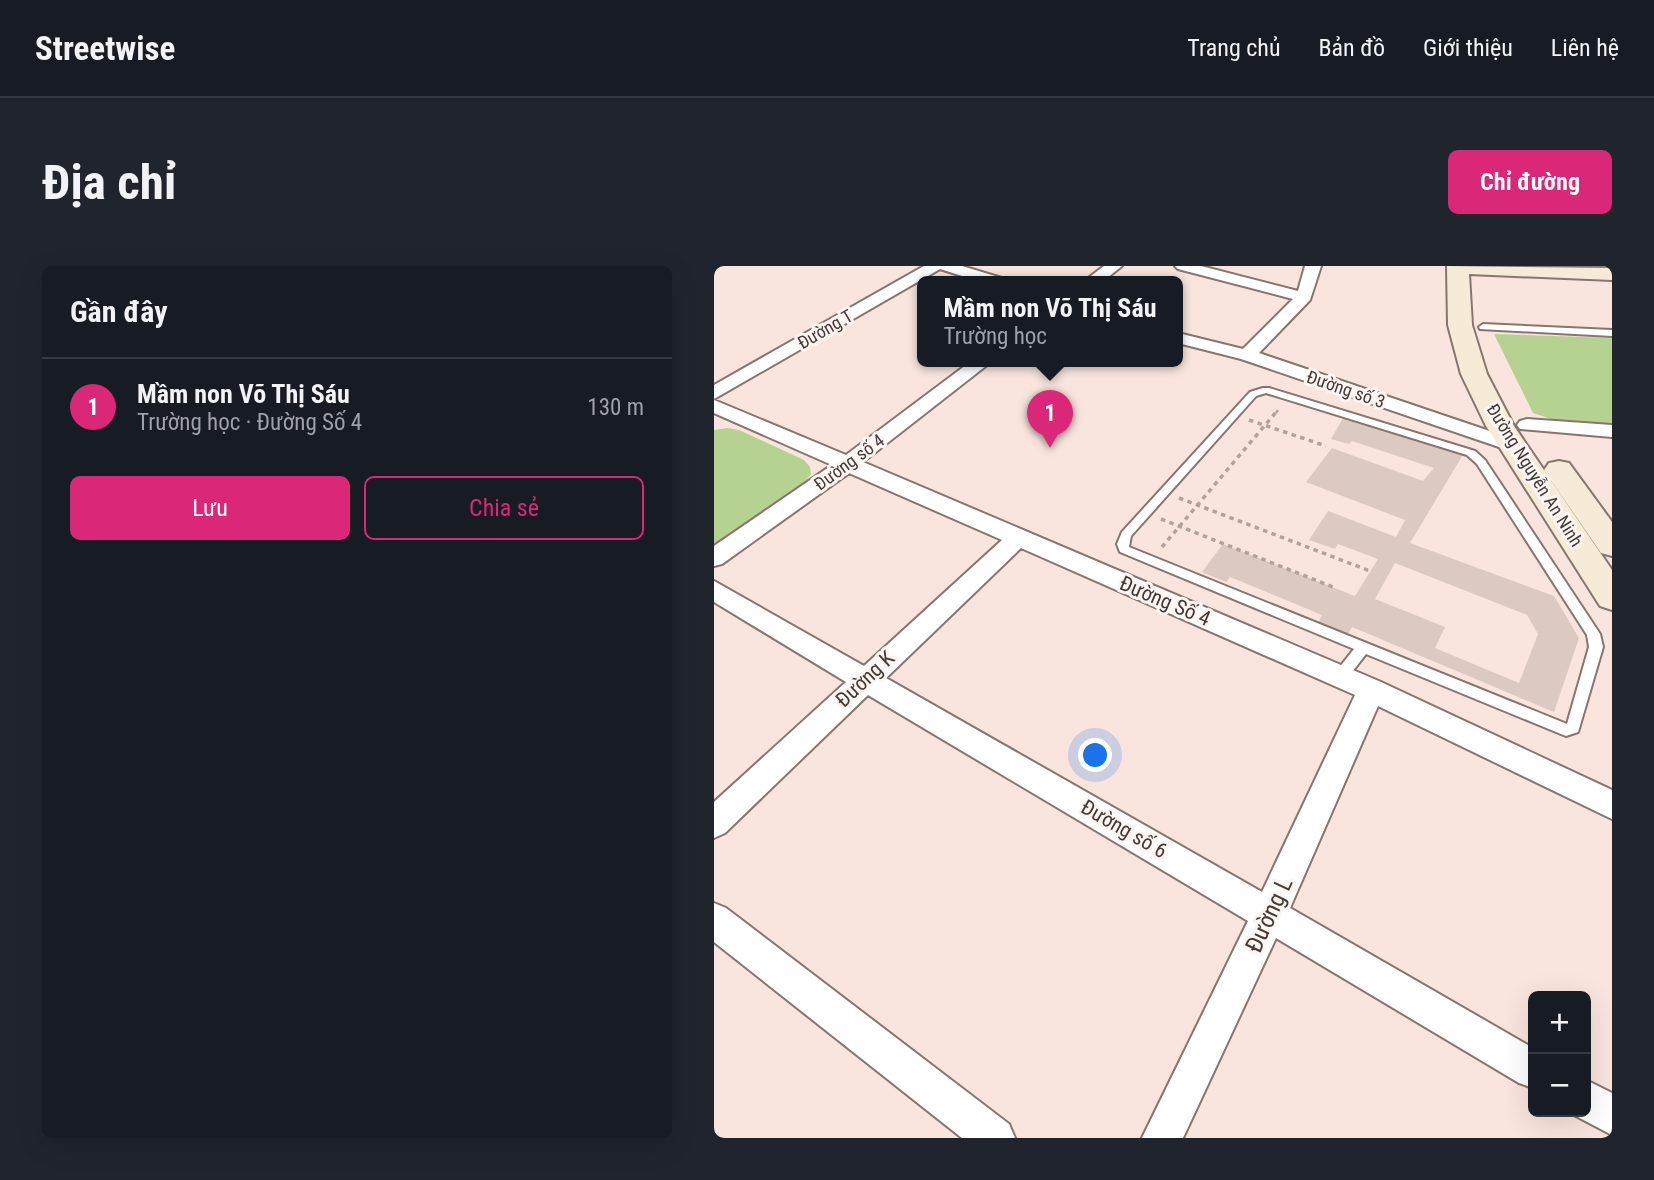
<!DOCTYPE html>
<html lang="vi">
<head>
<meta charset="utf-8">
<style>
	:root { --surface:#171b24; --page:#20242c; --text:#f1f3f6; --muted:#9ea1a6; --line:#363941; --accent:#db2777 }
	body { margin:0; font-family:"Roboto Condensed",sans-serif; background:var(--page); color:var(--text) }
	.controls { position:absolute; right:21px; bottom:21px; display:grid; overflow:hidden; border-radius:10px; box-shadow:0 7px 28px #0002 }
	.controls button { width:63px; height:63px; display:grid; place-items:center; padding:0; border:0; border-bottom:2px solid var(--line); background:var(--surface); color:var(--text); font:35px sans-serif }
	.you { position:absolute; left:382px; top:490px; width:24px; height:24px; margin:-18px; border:5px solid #fff; border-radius:50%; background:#1a73e8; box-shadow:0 0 0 10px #1a73e833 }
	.badge { display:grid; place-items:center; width:46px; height:46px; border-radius:50%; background:var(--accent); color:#fff; font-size:23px; font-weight:700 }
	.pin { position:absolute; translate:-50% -58px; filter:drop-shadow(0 2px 4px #0008) }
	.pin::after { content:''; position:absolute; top:37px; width:24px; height:21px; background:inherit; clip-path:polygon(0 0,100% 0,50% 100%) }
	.popup { position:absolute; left:203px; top:10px; width:266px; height:91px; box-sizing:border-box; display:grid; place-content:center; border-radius:10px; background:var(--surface); filter:drop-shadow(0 2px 5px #0005); font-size:23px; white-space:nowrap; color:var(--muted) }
	.popup b { font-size:26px; color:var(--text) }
	.popup::after { content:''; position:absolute; left:50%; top:100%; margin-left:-14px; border:14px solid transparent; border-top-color:var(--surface) }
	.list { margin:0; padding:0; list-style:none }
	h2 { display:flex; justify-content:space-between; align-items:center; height:91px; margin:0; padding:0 28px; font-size:30px }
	h2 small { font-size:23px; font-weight:400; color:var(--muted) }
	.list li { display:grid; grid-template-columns:46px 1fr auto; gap:21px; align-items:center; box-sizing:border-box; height:98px; padding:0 28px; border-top:2px solid var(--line) }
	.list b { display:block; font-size:26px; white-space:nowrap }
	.list p { margin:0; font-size:23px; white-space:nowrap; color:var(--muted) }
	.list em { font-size:23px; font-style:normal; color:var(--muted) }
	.actions { display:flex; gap:14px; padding:21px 28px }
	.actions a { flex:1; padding:16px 0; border:2px solid var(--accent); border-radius:10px; text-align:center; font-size:24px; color:var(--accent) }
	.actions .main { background:var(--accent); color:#fff }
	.map { position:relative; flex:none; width:898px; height:872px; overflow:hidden; border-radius:10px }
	header { display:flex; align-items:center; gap:42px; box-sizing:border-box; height:98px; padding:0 35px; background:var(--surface); border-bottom:2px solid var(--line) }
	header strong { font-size:33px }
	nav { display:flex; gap:38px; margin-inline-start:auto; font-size:24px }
	.intro { display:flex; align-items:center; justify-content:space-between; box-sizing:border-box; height:168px; padding:0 42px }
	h1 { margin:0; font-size:49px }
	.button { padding:18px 32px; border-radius:10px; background:var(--accent); color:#fff; font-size:24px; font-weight:700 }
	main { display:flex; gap:42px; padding:0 42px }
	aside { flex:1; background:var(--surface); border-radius:10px; box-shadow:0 7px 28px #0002 }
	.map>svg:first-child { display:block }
</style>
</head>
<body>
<header>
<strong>Streetwise</strong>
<nav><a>Trang chủ</a><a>Bản đồ</a><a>Giới thiệu</a><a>Liên hệ</a></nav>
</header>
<div class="intro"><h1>Địa chỉ</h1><a class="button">Chỉ đường</a></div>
<main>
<aside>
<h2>Gần đây<small></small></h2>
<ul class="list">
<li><span class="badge">1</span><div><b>Mầm non Võ Thị Sáu</b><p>Trường học · Đường Số 4</p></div><em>130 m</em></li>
</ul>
<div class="actions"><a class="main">Lưu</a><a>Chia sẻ</a></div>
</aside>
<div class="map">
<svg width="898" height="872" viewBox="0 0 898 872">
	<rect width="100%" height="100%" fill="#f9e5de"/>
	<path fill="#b5d290" d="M780,68l118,4v89l-46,-3 -33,-11z
		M14,162l11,2 65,30 6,7 1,7 -8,10 -89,62v-116z"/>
	<path fill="#dcc9c1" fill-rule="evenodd" d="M631,149l119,38 -54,90 144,53 25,42 -25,74 -202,-85 -5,9 -29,-13 4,-8 -92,-38 -4,5 -24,-10 21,-28 132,52 23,-37 -40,-15 -3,5 -26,-9 19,-29 68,26 9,-17 -99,-38 26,-34 91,33 11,-13 -82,-27 -3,3 -18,-5zM681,297l132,52 11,19 -19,49 -84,-35 10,-21 -70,-28z"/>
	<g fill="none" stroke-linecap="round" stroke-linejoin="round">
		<defs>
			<path id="lane" d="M769,58l129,6v6l-132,-7 -1,-2z
				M549,122h6l206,63 10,9 115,174 3,13 -25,85 -12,4 -5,-2 -195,-80 -21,27h-10l-2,-4 2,-4 19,-24 -234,-97 -3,-8 5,-12 128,-140zM552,127l201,62 10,9 110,171 2,12 -22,77 -438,-177 2,-11 125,-140z"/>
			<path id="street" d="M210,0h38l43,13 2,3h-26l-41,-13 -226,130v-14z
				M390,0h18l-20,16h-19z
				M461,0h26l97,25 7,-25h16l-11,34 -51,53 260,88 3,4 -3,4h-14l-264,-90 -63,-16v-10l65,16 50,-50 -115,-30z
				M256,96h21l-128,100 518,220 231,108v29l-234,-113 -88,202 243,140v40l-14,-5 -243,-145 -93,200h-41l106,-217 -380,-226 -143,138 -11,5v-36l132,-120 -132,-80v-21l150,85 138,-126 -153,-67 -127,91 -8,2v-20l118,-81 -118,-52v-13l132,55zM307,282l334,147 -93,197 -376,-214z
				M813,153l85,6v12l-92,-8 -3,-4 3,-4z
				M0,637l12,5 283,216 6,14h-53l-248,-196z
				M872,814l26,13v42l-40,-21 -1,-2h15z"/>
			<path id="secondary" d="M733,0l165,2v12l-143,-6 3,51 15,49 27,52 98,144v40l-12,-4 -114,-180 -25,-52 -13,-49z
				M845,195l10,2 43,59v34l-11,-3 -57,-83 5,-7z"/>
		</defs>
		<use href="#lane" stroke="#87756f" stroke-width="4"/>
		<use href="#street" stroke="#87756f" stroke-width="4"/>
		<use href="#secondary" stroke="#87756f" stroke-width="4"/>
		<path stroke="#b1a29c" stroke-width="2.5" stroke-dasharray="3.5 3.5" stroke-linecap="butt" d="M562,147l2,-3"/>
		<path stroke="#b1a29c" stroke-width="3.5" stroke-dasharray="4.5 4.5" stroke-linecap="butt" d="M535,154l77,26
			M465,232l191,73
			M447,253l172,68
			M448,281l115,-136"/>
		<use href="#lane" fill="#fff" fill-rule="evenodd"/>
		<use href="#street" fill="#fff" fill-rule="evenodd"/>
		<use href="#secondary" fill="#f7ead6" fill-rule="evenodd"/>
	</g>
	<g text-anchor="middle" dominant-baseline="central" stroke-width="6" stroke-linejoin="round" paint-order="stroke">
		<g font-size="18" fill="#433b38" stroke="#fdf5f2">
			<text transform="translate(111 63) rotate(-30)">Đường T</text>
			<text transform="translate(632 123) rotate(19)">Đường số 3</text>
			<text transform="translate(135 196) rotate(-36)">Đường số 4</text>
			<text transform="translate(821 209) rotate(58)">Đường Nguyễn An Ninh</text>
		</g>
		<g font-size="21" fill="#433b38" stroke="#fdf5f2">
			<text transform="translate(451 335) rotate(23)">Đường Số 4</text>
			<text transform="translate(151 413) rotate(-43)">Đường K</text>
			<text transform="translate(410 563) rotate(30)">Đường số 6</text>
		</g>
		<g font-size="24" fill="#433b38" stroke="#fdf5f2">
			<text transform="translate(555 649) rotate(-65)">Đường L</text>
		</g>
	</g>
</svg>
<div class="controls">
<button>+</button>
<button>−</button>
</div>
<div class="you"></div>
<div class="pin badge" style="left:336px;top:182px">1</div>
<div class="popup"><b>Mầm non Võ Thị Sáu</b>Trường học</div>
</div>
</main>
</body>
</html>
